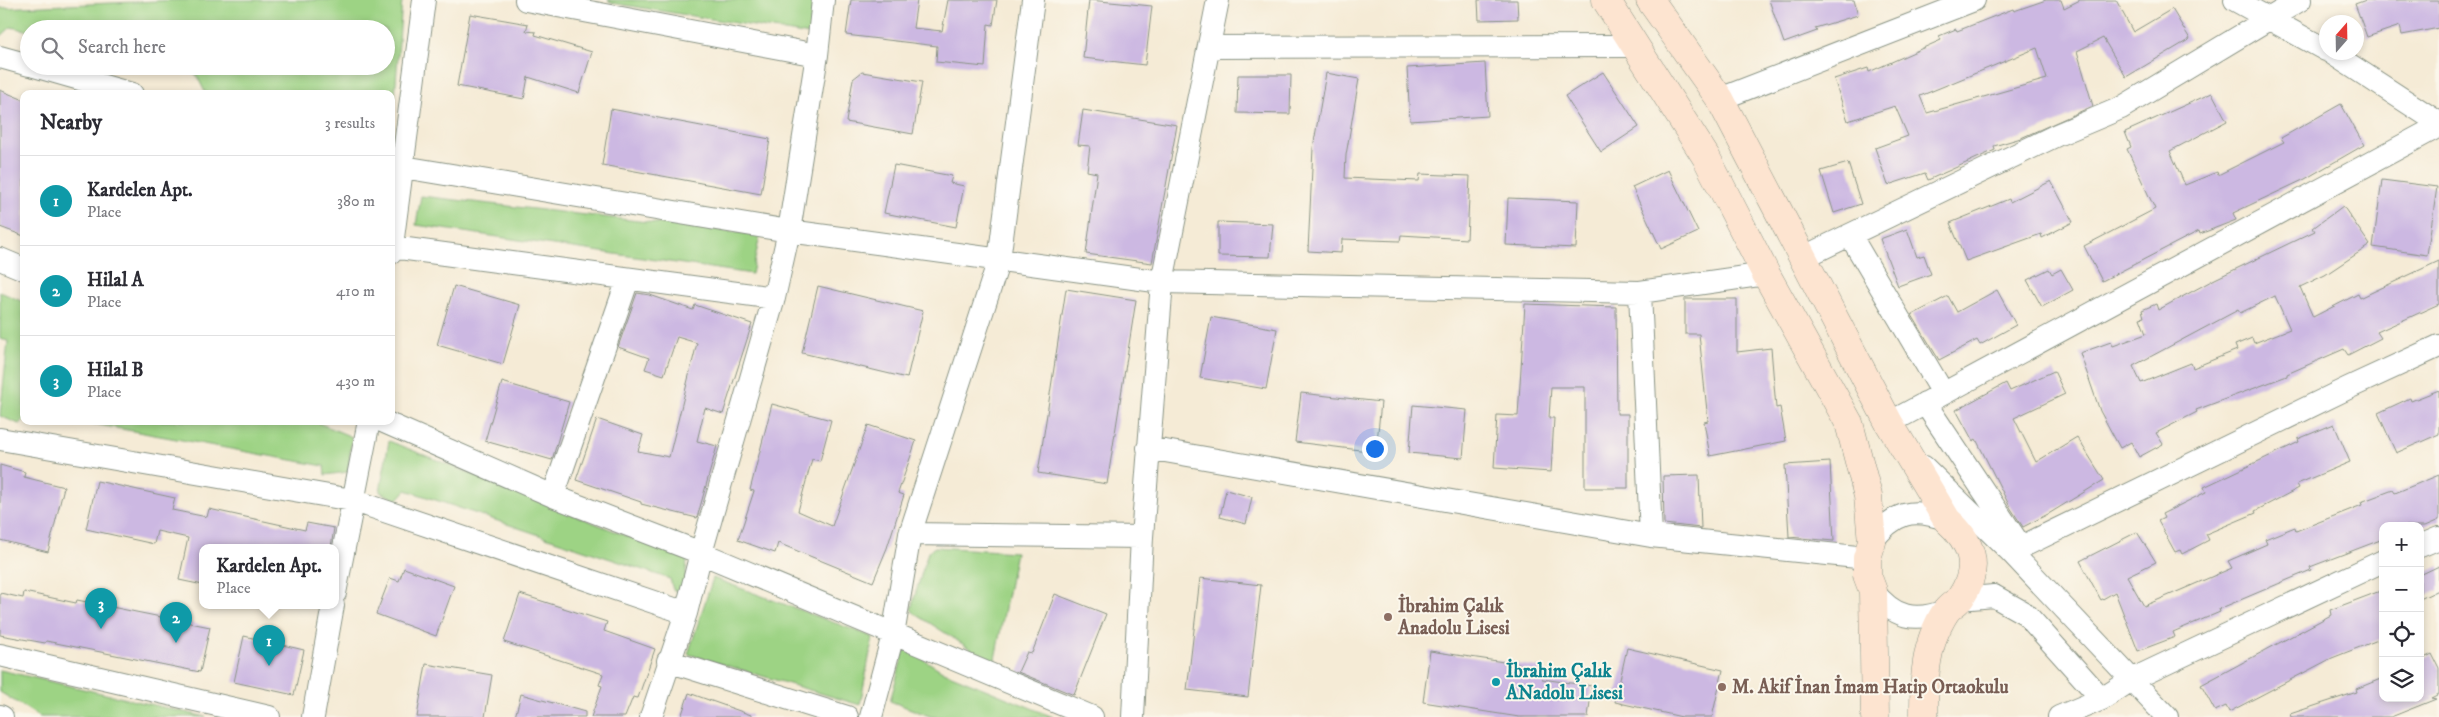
<!DOCTYPE html>
<html lang="en">
<head>
<meta charset="utf-8">
<style>
	:root { --surface:#fff; --page:#f2f2f3; --text:#2b2b33; --muted:#7c7c81; --line:#e1e1e2; --accent:#b45309 }
	body { margin:0; font-family:"IM FELL DW Pica",serif; background:var(--page); color:var(--text) }
	.controls { position:absolute; right:15px; bottom:15px; display:grid; overflow:hidden; border-radius:10px; box-shadow:0 2px 8px #0003 }
	.controls button { width:45px; height:45px; display:grid; place-items:center; padding:0; border:0; border-bottom:1px solid var(--line); background:var(--surface); color:var(--text); font:25px sans-serif }
	.compass { position:absolute; left:2319px; top:15px; width:45px; height:45px; border-radius:50%; background:var(--surface); box-shadow:0 2px 8px #0003; rotate:20deg }
	.you { position:absolute; left:1374px; top:448px; width:18px; height:18px; margin:-12px; border:4px solid #fff; border-radius:50%; background:#1a73e8; box-shadow:0 0 0 8px #1a73e833 }
	.badge { display:grid; place-items:center; width:32px; height:32px; border-radius:50%; background:var(--accent); color:#fff; font-size:16px; font-weight:700 }
	.pin { position:absolute; translate:-50% -41px; filter:drop-shadow(0 1px 2px #0008) }
	.pin::after { content:''; position:absolute; top:26px; width:18px; height:15px; background:inherit; clip-path:polygon(0 0,100% 0,50% 100%) }
	.popup { position:absolute; left:199px; top:544px; width:140px; height:65px; box-sizing:border-box; display:grid; place-content:center; border-radius:10px; background:var(--surface); filter:drop-shadow(0 1px 4px #0005); font-size:16px; white-space:nowrap; color:var(--muted) }
	.popup b { font-size:19px; color:var(--text) }
	.popup::after { content:''; position:absolute; left:50%; top:100%; margin-left:-10px; border:10px solid transparent; border-top-color:var(--surface) }
	.list { margin:0; padding:0; list-style:none }
	h2 { display:flex; justify-content:space-between; align-items:center; height:65px; margin:0; padding:0 20px; font-size:21px }
	h2 small { font-size:16px; font-weight:400; color:var(--muted) }
	.list li { display:grid; grid-template-columns:32px 1fr auto; gap:15px; align-items:center; box-sizing:border-box; height:90px; padding:0 20px; border-top:1px solid var(--line) }
	.list b { display:block; font-size:19px; white-space:nowrap }
	.list p { margin:0; font-size:16px; white-space:nowrap; color:var(--muted) }
	.list em { font-size:16px; font-style:normal; color:var(--muted) }
	.icon { flex:none; width:28px; height:28px; fill:none; stroke:currentColor; stroke-width:2; stroke-linecap:round; stroke-linejoin:round }
	.map { position:relative; flex:none; width:2439px; height:717px; overflow:hidden }
	.search { position:absolute; background:var(--surface); box-shadow:0 2px 8px #0003; left:20px; top:20px; width:375px; height:55px; display:flex; align-items:center; gap:12px; box-sizing:border-box; padding:0 18px; border-radius:28px; color:var(--muted); font-size:19px }
	.panel { position:absolute; background:var(--surface); box-shadow:0 2px 8px #0003; left:20px; top:90px; width:375px; height:335px; border-radius:10px }
	.map>svg:first-child { display:block }
</style>
</head>
<body>
<div class="map">
<svg width="2439" height="717" viewBox="0 0 2439 717">
	<rect width="100%" height="100%" fill="#fbf7ec"/>
	<filter id="ink" filterUnits="userSpaceOnUse"><feTurbulence type="fractalNoise" baseFrequency=".02" numOctaves="2"/><feDisplacementMap in="SourceGraphic" scale="10" xChannelSelector="R" yChannelSelector="G"/><feConvolveMatrix kernelMatrix="1 2 1 2 8 2 1 2 1" color-interpolation-filters="sRGB"/></filter>
	<filter id="wash" filterUnits="userSpaceOnUse"><feTurbulence type="fractalNoise" baseFrequency=".0096" numOctaves="4" result="noise"/><feDisplacementMap in="SourceGraphic" scale="20" xChannelSelector="R" yChannelSelector="G"/><feGaussianBlur stdDeviation="1.12" result="paint"/><feColorMatrix in="noise" values="0 0 0 0 0 0 0 0 0 0 0 0 0 0 0 0 0 1.4 0 .05"/><feComposite in="paint" operator="in"/></filter>
	<g filter="url(#wash)">
		<rect width="100%" height="100%" fill="#f5ebd6"/>
		<path fill="#9dd384" stroke="#5e885c" d="M179,0h223l-10,138 -1,-44h-180l-6,-2 -9,-18 -31,-8h221v-37h-357v2l-18,-4 -11,10v-29z
			M608,0h205l-3,35 -198,-32z
			M421,196l339,39 -8,39 -336,-49z
			M0,292l24,10v118l-5,4 -19,-8 8,-75 -8,-2z
			M78,421h236l38,16 -4,35 -23,3 -1,-9z
			M389,441l298,119 -3,31 -11,-1 -3,-11 -264,-89 -9,10 -17,-8z
			M935,547l81,5 -22,112 -80,-51 -3,-4 17,-57z
			M713,578l160,59 -13,68 -172,-51z
			M905,648l39,24 109,45h-121l-42,-16z
			M0,670l206,47h-166l-40,-25z"/>
		<g id="blocks">
			<path fill="#ccb8e2" fill-rule="evenodd" d="M851,0h66l-4,28 29,3 6,-31h49l-4,25 -5,-1 -3,43 -49,-5 1,-16 -91,-11z
				M1089,0l63,6 -7,59 -62,-7z
				M1478,0h39l1,19 -39,1z
				M1769,0h85l4,15 -43,13 2,3 -33,12z
				M2046,0h15l3,8 16,-8h36l17,32 39,-23 18,30 -64,38 -23,-39 -26,13 16,55 -72,32 -27,8 1,4 -67,30 -3,-7 -37,12 -13,-37 33,-12 -13,-30 -47,15 -14,-42 34,-11 1,4 72,-32 -2,-4 17,-7 1,2 56,-22 1,2zM2037,48l10,31 -120,34 -7,-17z
				M2366,0h73v28l-37,7 -2,-9 -33,11 -12,-33z
				M470,14l58,10 -2,7 10,1 -1,3 57,17 -13,41 -51,-16 -4,22 -67,-13z
				M1485,63l3,53 -78,5 -3,-53z
				M862,72l60,10 -9,52 -67,-12 7,-43z
				M1603,72l36,55 -38,25 -36,-56z
				M1326,73l33,6 -13,76 -1,23 74,3 1,-7 50,2 -3,63 -66,-4 -1,6 -58,-2 -1,14 -33,-2 5,-103z
				M1238,75h53l-1,39 -53,-1z
				M0,90l24,10v136l-24,-9z
				M2212,93l15,28 -57,30 15,34 32,-13 1,3 66,-33 -3,-4 60,-34 23,41 -59,34 -72,34 3,7 -36,14 -1,-3 -97,50 -18,-35 71,-37 -28,-60 4,-2 -6,-15z
				M611,109l159,30 -9,55 -159,-29z
				M1083,110l94,15 -25,138 -66,-9 11,-81 -10,-2 3,-25 -12,-1z
				M1848,163l13,41 -27,9 -13,-42z
				M894,165l58,11 -2,7 14,3 -8,41 -72,-14z
				M1668,170l30,62 -37,17 -29,-62z
				M2382,180l55,7 -10,68 -54,-8z
				M2051,181l22,41 -31,16 -1,-4 -75,27 -16,-38 59,-24 1,3z
				M1508,198l70,3 -2,47 -70,-3z
				M2343,206l27,39 -45,30 -25,12 13,30 45,-23 2,4 79,-37v43l-62,28 4,6 -33,17 -4,-6 -57,25v2l-91,34 1,2 -41,21 7,11 -24,13 -8,-15 -11,6 -20,-37 -20,-58 31,-11 2,4 33,-12 -6,-16 4,-1 -2,-7 14,-6 2,6 57,-31 100,-48 -2,-3zM2275,296l15,33 -36,14 -2,-5 -17,7 2,5 -44,18 -2,-5 -50,20 -8,-17 105,-56 2,3z
				M1218,222l55,2 -3,33 -52,-1z
				M1907,229l10,28 7,-2 7,19 -33,12 -18,-47z
				M2049,269l3,5 9,-5 12,21 -31,17 -15,-27z
				M454,286l66,19 -17,59 -66,-19z
				M818,286l105,25 -16,67 -105,-25z
				M1066,289l70,11 -29,184 -69,-11z
				M1997,290l19,35 -36,20 -3,-5 -38,20 -27,-45 36,-19 9,16z
				M637,293l13,2 43,15 2,-5 57,19 -29,90 -18,-6 -8,33 20,5 -20,72 -56,-14v-2l-65,-22 21,-61 46,16 -5,16 31,6 28,-114 -20,-6 -13,38 -19,-6 4,-11 -31,-11z
				M1685,299h52v53l34,-4 5,60 4,-1 6,34 -76,15 -6,-34 4,-1 -9,-87h-14z
				M1525,304l91,3 1,107h11v74h-43v-101h-34l-2,31h5l-3,54 -57,-4 3,-53 21,1z
				M1211,317l66,12 -11,60 -66,-11z
				M2054,371l11,23 -51,24 22,44 41,-25 27,43 -54,33 -27,14 -13,-20 -34,-68 -3,2 -17,-31 50,-27 4,8z
				M502,382l67,20 -17,58 -67,-19z
				M2439,390v44l-43,19 -18,-40 32,-15 1,3z
				M1301,393l80,9 -5,50 -81,-10z
				M772,404l59,16 -11,41 -8,-2 -14,52 34,15 36,-101 48,16 -18,52 6,2 -17,53 -14,34 -95,-39 -3,10 -37,-13 16,-49 -4,-1z
				M1413,405l54,5 -4,48 -54,-5z
				M2334,424l16,38 -53,22 2,4 -44,23 1,2 -50,21 3,6 -27,14 -2,-4 -5,2 -17,-31 6,-3 -2,-4 44,-22 -2,-5 95,-45 -1,-3z
				M1830,462l4,79 -45,-4 -4,-72z
				M0,465l25,7 -1,5 40,10 -16,65 -48,-12z
				M1699,475l2,53 -37,-4 -1,-48z
				M2439,475v45l-14,6h-42v13l-73,28 1,3 -92,39 1,3 -47,20 2,5 -37,14 -23,-59 -14,8 -21,-39 57,-29 19,30 -29,14 17,30 88,-38 -4,-7 39,-17 -2,-5 30,-12 1,4 66,-26 -1,-3 32,-12 2,3z
				M97,481l78,17 -3,12 35,7 2,-8 96,21 2,-7 27,5 -3,19h-128v38l-24,-5 9,-42 -31,-7 -3,13 -68,-15z
				M1226,490l26,7 -6,27 -26,-7z
				M2439,566v24l-19,9v-24z
				M404,568l50,18 -18,50 -60,-22 14,-36 9,3z
				M1200,578l61,7 -13,112 -61,-7z
				M2383,590v48l-51,20 -103,54 -3,-6 -11,5 -14,-26 130,-70 -1,-5z
				M24,592l52,11 1,-3 133,27 -10,45 -154,-31 -1,2 -45,-8v-42l23,5z
				M520,594l87,28 -3,9 51,18 -17,49 -5,-1 -8,20h-34l11,-31 -3,-1 4,-11 -99,-32z
				M1055,594l51,20 -32,81 -56,-23 9,-20 5,1z
				M244,636l60,14 -10,45 -60,-13z
				M1627,648l96,22 -11,47h-30l-67,-15z
				M1430,651l114,17 -2,11 50,7 -4,31h-69l-96,-15z
				M2432,654l7,14v26l-8,4 5,1 -45,18h-100l-1,-3 67,-22 -1,-3 27,-11v20h37v-38z
				M426,664l66,11 -7,42h-68z
				M689,693l62,22v2h-70z
				M521,694l64,18v5h-70z"/>
		</g>
	</g>
	<g filter="url(#ink)">
		<use href="#blocks" fill-opacity="0" stroke="#8a9485" stroke-width="1"/>
		<g fill="none" stroke-linecap="round" stroke-linejoin="round">
			<defs>
				<path id="minor" d="M526,0l291,55
					M2235,0l91,50
					M1209,47l428,-1
					M2330,52l109,71
					M0,57l29,8
					M34,66l98,28
					M1720,99l254,-99
					M391,165l398,66 373,51 478,10 126,-18
					M1850,235l93,158
					M392,247l382,51
					M391,253l33,-253
					M1804,257l253,-122 64,-27 179,-108
					M0,259l24,10
					M1640,292l11,244
					M1925,403l96,144
					M382,421l171,75 148,57 391,164
					M1889,423l550,-297
					M0,439l352,61 334,113
					M1148,448l503,88 216,22
					M1924,467l87,85 156,165
					M553,496l75,-217
					M910,534l232,3
					M1872,542c21,-30 41,-35 75,-22
					M2420,546l19,-8
					M2011,552l337,-164 91,-42
					M1873,591c21,27 42,32 74,19
					M335,593l34,-172
					M1960,599l34,-3 32,18 76,85
					M0,655l269,62
					M668,661l179,56
					M0,716l2,1
					M313,717l20,-112
					M651,717l35,-104 15,-60 73,-255 15,-67 28,-176 6,-55
					M871,717l22,-82 17,-101 89,-274 34,-260
					M1133,717l9,-180 20,-255 56,-282
					M2059,717l43,-18 31,-20 250,-118"/>
				<path id="secondary" d="M1606,0l100,157 60,117 83,149 19,73 4,46 -5,16v17l6,16 2,126
					M1650,0l70,99 169,324 58,97c25,22 34,47 14,77 -3,5 -10,8 -14,13 -6,8 -14,25 -16,34 -7,23 -7,50 -7,73"/>
			</defs>
			<use href="#minor" stroke="#8a9485" stroke-width="24"/>
			<use href="#secondary" stroke="#8a9485" stroke-width="29"/>
			<use href="#minor" stroke="#fff" stroke-width="22"/>
			<use href="#secondary" stroke="#fde4d0" stroke-width="28"/>
		</g>
	</g>
	<g fill="#8d6e63" stroke="#fbf7ec" stroke-width="2">
		<circle cx="1388" cy="617" r="5"/>
		<circle cx="1722" cy="687" r="5"/>
	</g>
	<circle fill="#0f9aa8" stroke="#fbf7ec" stroke-width="2" cx="1496" cy="682" r="5"/>
	<g text-anchor="middle" dominant-baseline="central" stroke-width="4" stroke-linejoin="round" paint-order="stroke">
		<g font-size="19" font-weight="bold" fill="#785e54" stroke="#fbf7ec" text-anchor="start">
			<text x="1398" y="606">İbrahim Çalık<tspan x="1398" dy="22">Anadolu Lisesi</tspan></text>
			<text x="1732" y="687">M. Akif İnan İmam Hatip Ortaokulu</text>
		</g>
		<g font-size="19" font-weight="bold" fill="#0d838f" stroke="#fbf7ec" text-anchor="start">
			<text x="1506" y="671">İbrahim Çalık<tspan x="1506" dy="22">ANadolu Lisesi</tspan></text>
		</g>
	</g>
</svg>
<div class="controls">
<button>+</button>
<button>−</button>
<button><svg class="icon" aria-label="locate" viewBox="0 0 24 24"><circle cx="12" cy="12" r="6"/><path d="M12 2v4M12 18v4M2 12h4M18 12h4"/></svg></button>
<button><svg class="icon" aria-label="layers" viewBox="0 0 24 24"><path d="M12 4l9 5-9 5-9-5zM3 14l9 5 9-5"/></svg></button>
</div>
<svg class="compass" viewBox="-18 -18 36 36"><path d="M0-13l5 13h-10z" fill="#e53935"/><path d="M0 13l5-13h-10z" fill="#7c7c81"/></svg>
<div class="you"></div>
<div class="pin badge" style="left:269px;top:666px;background:#0f9aa8">1</div>
<div class="popup"><b>Kardelen Apt.</b>Place</div>
<div class="pin badge" style="left:176px;top:643px;background:#0f9aa8">2</div>
<div class="pin badge" style="left:101px;top:629px;background:#0f9aa8">3</div>
<div class="search"><svg class="icon" aria-label="search" viewBox="0 0 24 24"><circle cx="10" cy="10" r="6"/><path d="M15 15l6 6"/></svg>Search here</div>
<section class="panel">
<h2>Nearby<small>3 results</small></h2>
<ul class="list">
<li><span class="badge" style="background:#0f9aa8">1</span><div><b>Kardelen Apt.</b><p>Place</p></div><em>380 m</em></li>
<li><span class="badge" style="background:#0f9aa8">2</span><div><b>Hilal A</b><p>Place</p></div><em>410 m</em></li>
<li><span class="badge" style="background:#0f9aa8">3</span><div><b>Hilal B</b><p>Place</p></div><em>430 m</em></li>
</ul>
</section>
</div>
</body>
</html>
